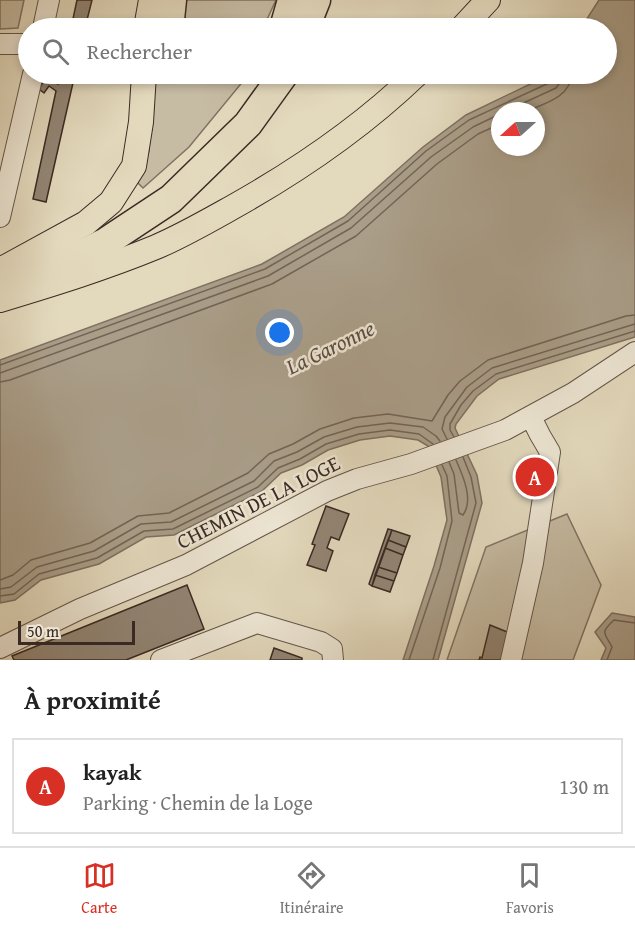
<!DOCTYPE html>
<html lang="fr">
<head>
<meta charset="utf-8">
<style>
	:root { --surface:#fff; --page:#f6f6f6; --text:#222; --muted:#767676; --line:#e0e0e0; --accent:#d93025 }
	body { margin:0; font-family:"Gentium Book Plus",serif; background:var(--page); color:var(--text) }
	.compass { position:absolute; left:491px; top:102px; width:54px; height:54px; border-radius:50%; background:var(--surface); box-shadow:0 3px 9px #0003; rotate:249deg }
	.scale { position:absolute; left:18px; bottom:15px; width:117px; box-sizing:border-box; padding-left:6px; border:3px solid #3a2a24; border-top:0; font-size:16px; line-height:21px; white-space:nowrap; color:#3a2a24; -webkit-text-stroke:4px #ede6d4; paint-order:stroke }
	.you { position:absolute; left:280px; top:333px; width:21px; height:21px; margin:-15px; border:4px solid #fff; border-radius:50%; background:#1a73e8; box-shadow:0 0 0 9px #1a73e833 }
	.badge { display:grid; place-items:center; width:39px; height:39px; border-radius:50%; background:var(--accent); color:#fff; font-size:20px; font-weight:700 }
	.pin { position:absolute; translate:-50% -50%; border:3px solid #fff; box-shadow:0 2px 6px #0006 }
	.list { margin:0; padding:0; list-style:none }
	h2 { display:flex; justify-content:space-between; align-items:center; height:78px; margin:0; padding:0 24px; font-size:26px }
	h2 small { font-size:20px; font-weight:400; color:var(--muted) }
	.list li { display:grid; grid-template-columns:39px 1fr auto; gap:18px; align-items:center; box-sizing:border-box; height:96px; margin:0 12px 12px; padding:0 12px; border:2px solid var(--line); border-radius:0px }
	.list b { display:block; font-size:22px; white-space:nowrap }
	.list p { margin:0; font-size:20px; white-space:nowrap; color:var(--muted) }
	.list em { font-size:20px; font-style:normal; color:var(--muted) }
	.icon { flex:none; width:33px; height:33px; fill:none; stroke:currentColor; stroke-width:2; stroke-linecap:round; stroke-linejoin:round }
	.map { position:relative; flex:none; width:635px; height:660px; overflow:hidden }
	.search { position:absolute; background:var(--surface); box-shadow:0 3px 9px #0003; left:18px; right:18px; top:18px; height:66px; display:flex; align-items:center; gap:15px; box-sizing:border-box; padding:0 21px; border-radius:33px; color:var(--muted); font-size:22px }
	.sheet { height:186px; background:var(--surface) }
	nav { display:flex; justify-content:space-around; align-items:center; box-sizing:border-box; height:84px; border-top:2px solid var(--line); background:var(--surface); font-size:16px; color:var(--muted) }
	nav a { display:grid; justify-items:center; gap:3px }
	nav .on { color:var(--accent) }
	.map>svg:first-child { display:block }
</style>
</head>
<body>
<div class="map">
<svg width="635" height="660" viewBox="0 0 635 660">
	<rect width="100%" height="100%" fill="#e3d9bd"/>
	<filter id="stains"><feTurbulence type="fractalNoise" baseFrequency=".00333" numOctaves="4"/><feColorMatrix values="0 0 0 0 .2 0 0 0 0 .09 0 0 0 0 .02 0 0 0 .5 -.17"/></filter>
	<radialGradient id="worn" r=".72"><stop offset=".6" stop-color="#630" stop-opacity="0"/><stop offset="1" stop-color="#630" stop-opacity=".3"/></radialGradient>
	<path fill="#c6bba3" stroke="#807264" stroke-width="1.5" d="M0,0h24l-6,28 -18,1z
		M184,0h92l-13,28h-79z
		M154,74h46l12,4 37,-4 -60,73 -46,41 -5,-5 11,-32z
		M567,514l34,71 -28,75h-126l39,-113z"/>
	<path fill="#aa9e89" stroke="#7d7061" stroke-width="1.5" fill-rule="evenodd" d="M599,0h36v337l-136,42 -22,17 -21,28 -1,4 22,47 5,28 -44,157h-35l31,-94 13,-46 -6,-43 -13,-31 -10,-6 -28,-4 -30,4 -32,10 -26,15 -21,8 -19,18 -88,44 -28,2 -47,27 -58,16 -26,20 -15,3v-243l262,-96 82,-47 79,-70 43,-32 85,-41h55v-46h-25zM500,111h36v36h-36z
		M612,613l23,4v43h-34l5,-12 -11,-16z"/>
	<g fill="none" stroke-linecap="round" stroke-linejoin="round">
		<path stroke="#726456" stroke-width="1.5" d="M506,111l50,-23 5,-7 2,-7
			M527,111c19,-8 43,-14 45,-37
			M0,365l265,-96 83,-48 78,-70 43,-31 82,-38 4,-8
			M0,373l268,-97 83,-48 80,-71 42,-30 27,-13
			M0,382l10,-2 262,-96 84,-48 81,-72 41,-30 22,-10
			M454,437l-4,-7v-6l11,-19 12,-14 23,-17 139,-43
			M447,439l-5,-10 3,-12 22,-30 25,-19 143,-44
			M449,462l5,12 5,39 4,2c11,-15 0,-39 -7,-55
			M0,580l13,-5 18,-15 59,-17 48,-27 31,-3 79,-40 21,-19 24,-10 27,-15 34,-11 34,-4 44,7 16,-26 12,-14 28,-21 138,-44 9,-1
			M0,589l11,-2 26,-20 57,-16 47,-27 30,-2 83,-41 20,-20 23,-9 27,-15 33,-10 33,-4 33,4 13,9 4,5
			M0,596l14,-2 25,-20 58,-16 47,-27 29,-2 85,-42 20,-19 22,-9 26,-15 33,-10 31,-4 29,4 14,10
			M409,660l31,-92 12,-47 -5,-45 -5,-11
			M433,660l43,-157 -5,-26 -8,-20
			M607,660l5,-13c-8,-15 -12,-14 2,-27l21,3"/>
	</g>
	<path fill="#928574" stroke="#3a2a24" stroke-width="1.5" d="M77,0h15l-7,28h-14z
		M60,74h15l-29,128 -13,-3 23,-108 -7,-5 -5,7 -5,-4 7,-12 12,7z
		M326,506l23,8 -10,26 -8,-3 -4,11 6,3 -7,20 -19,-6 8,-20 -3,-1z
		M388,529l4,1 -20,56 -3,-2z
		M392,530l18,6 -4,11 -18,-7z
		M388,540l18,7 -3,8 -18,-7z
		M385,548l18,7 -6,18 -19,-6z
		M378,567l19,6 -3,8 -19,-6z
		M375,575l19,6 -4,11 -18,-6z
		M187,585l17,44 -78,31h-112l-2,-4z
		M490,625l22,9 -9,26h-24l1,-3 2,1z
		M274,648l28,10v2h-32z"/>
	<g fill="none" stroke-linecap="round" stroke-linejoin="round">
		<defs>
			<path id="minor" d="M43,28l6,-28
				M0,44h28
				M0,217l33,-143
				M0,648l80,-39 106,-44 141,-74 30,-12 54,-15 94,-34 68,-37 62,-41
				M161,660l96,-37 64,19 11,7 1,11
				M511,660l22,-97 17,-111 -10,-17 -9,-18"/>
			<path id="major" d="M146,28l5,-28
				M462,28l26,-28
				M0,270l86,-47 25,-21 23,-36 7,-44 3,-48
				M0,300c53,-16 105,-32 156,-53 26,-11 52,-26 77,-40 66,-37 129,-80 184,-133"/>
			<path id="highway" d="M172,0l-2,19 3,9
				M284,28l8,-28
				M305,28l11,-28
				M0,287l65,-25 41,-20 65,-43 77,-75 36,-50"/>
		</defs>
		<use href="#minor" stroke="#64564a" stroke-width="22"/>
		<use href="#major" stroke="#3a2a24" stroke-width="26"/>
		<use href="#highway" stroke="#3a2a24" stroke-width="31"/>
		<use href="#minor" stroke="#ede6d4" stroke-width="20"/>
		<use href="#major" stroke="#e3d9bd" stroke-width="24"/>
		<use href="#highway" stroke="#e3d9bd" stroke-width="28"/>
	</g>
	<g text-anchor="middle" dominant-baseline="central" stroke-width="5" stroke-linejoin="round" paint-order="stroke">
		<g font-size="21" fill="#3a2a24" stroke="#ede6d4">
			<text transform="translate(258 502) rotate(-27)">CHEMIN DE LA LOGE</text>
		</g>
		<g font-size="22" font-style="italic" fill="#5c4d42" stroke="#ede6d4">
			<text transform="translate(330 347) rotate(-26)">La Garonne</text>
		</g>
	</g>
	<rect width="100%" height="100%" filter="url(#stains)"/>
	<rect width="100%" height="100%" fill="url(#worn)"/>
</svg>
<svg class="compass" viewBox="-18 -18 36 36"><path d="M0-13l5 13h-10z" fill="#e53935"/><path d="M0 13l5-13h-10z" fill="#767676"/></svg>
<div class="scale">50 m</div>
<div class="you"></div>
<div class="pin badge" style="left:535px;top:477px">A</div>
<div class="search"><svg class="icon" aria-label="search" viewBox="0 0 24 24"><circle cx="10" cy="10" r="6"/><path d="M15 15l6 6"/></svg>Rechercher</div>
</div>
<section class="sheet">
<h2>À proximité<small></small></h2>
<ul class="list">
<li><span class="badge">A</span><div><b>kayak</b><p>Parking · Chemin de la Loge</p></div><em>130 m</em></li>
</ul>
</section>
<nav>
<a class="on"><svg class="icon" aria-label="map" viewBox="0 0 24 24"><path d="M3 6l6-2 6 2 6-2v14l-6 2-6-2-6 2zM9 4v14M15 6v14"/></svg>Carte</a>
<a><svg class="icon" aria-label="directions" viewBox="0 0 24 24"><path d="M12 3l9 9-9 9-9-9zM9 14v-3h6M13 9l2 2-2 2"/></svg>Itinéraire</a>
<a><svg class="icon" aria-label="saved" viewBox="0 0 24 24"><path d="M7 4h10v16l-5-4-5 4z"/></svg>Favoris</a>
</nav>
</body>
</html>
